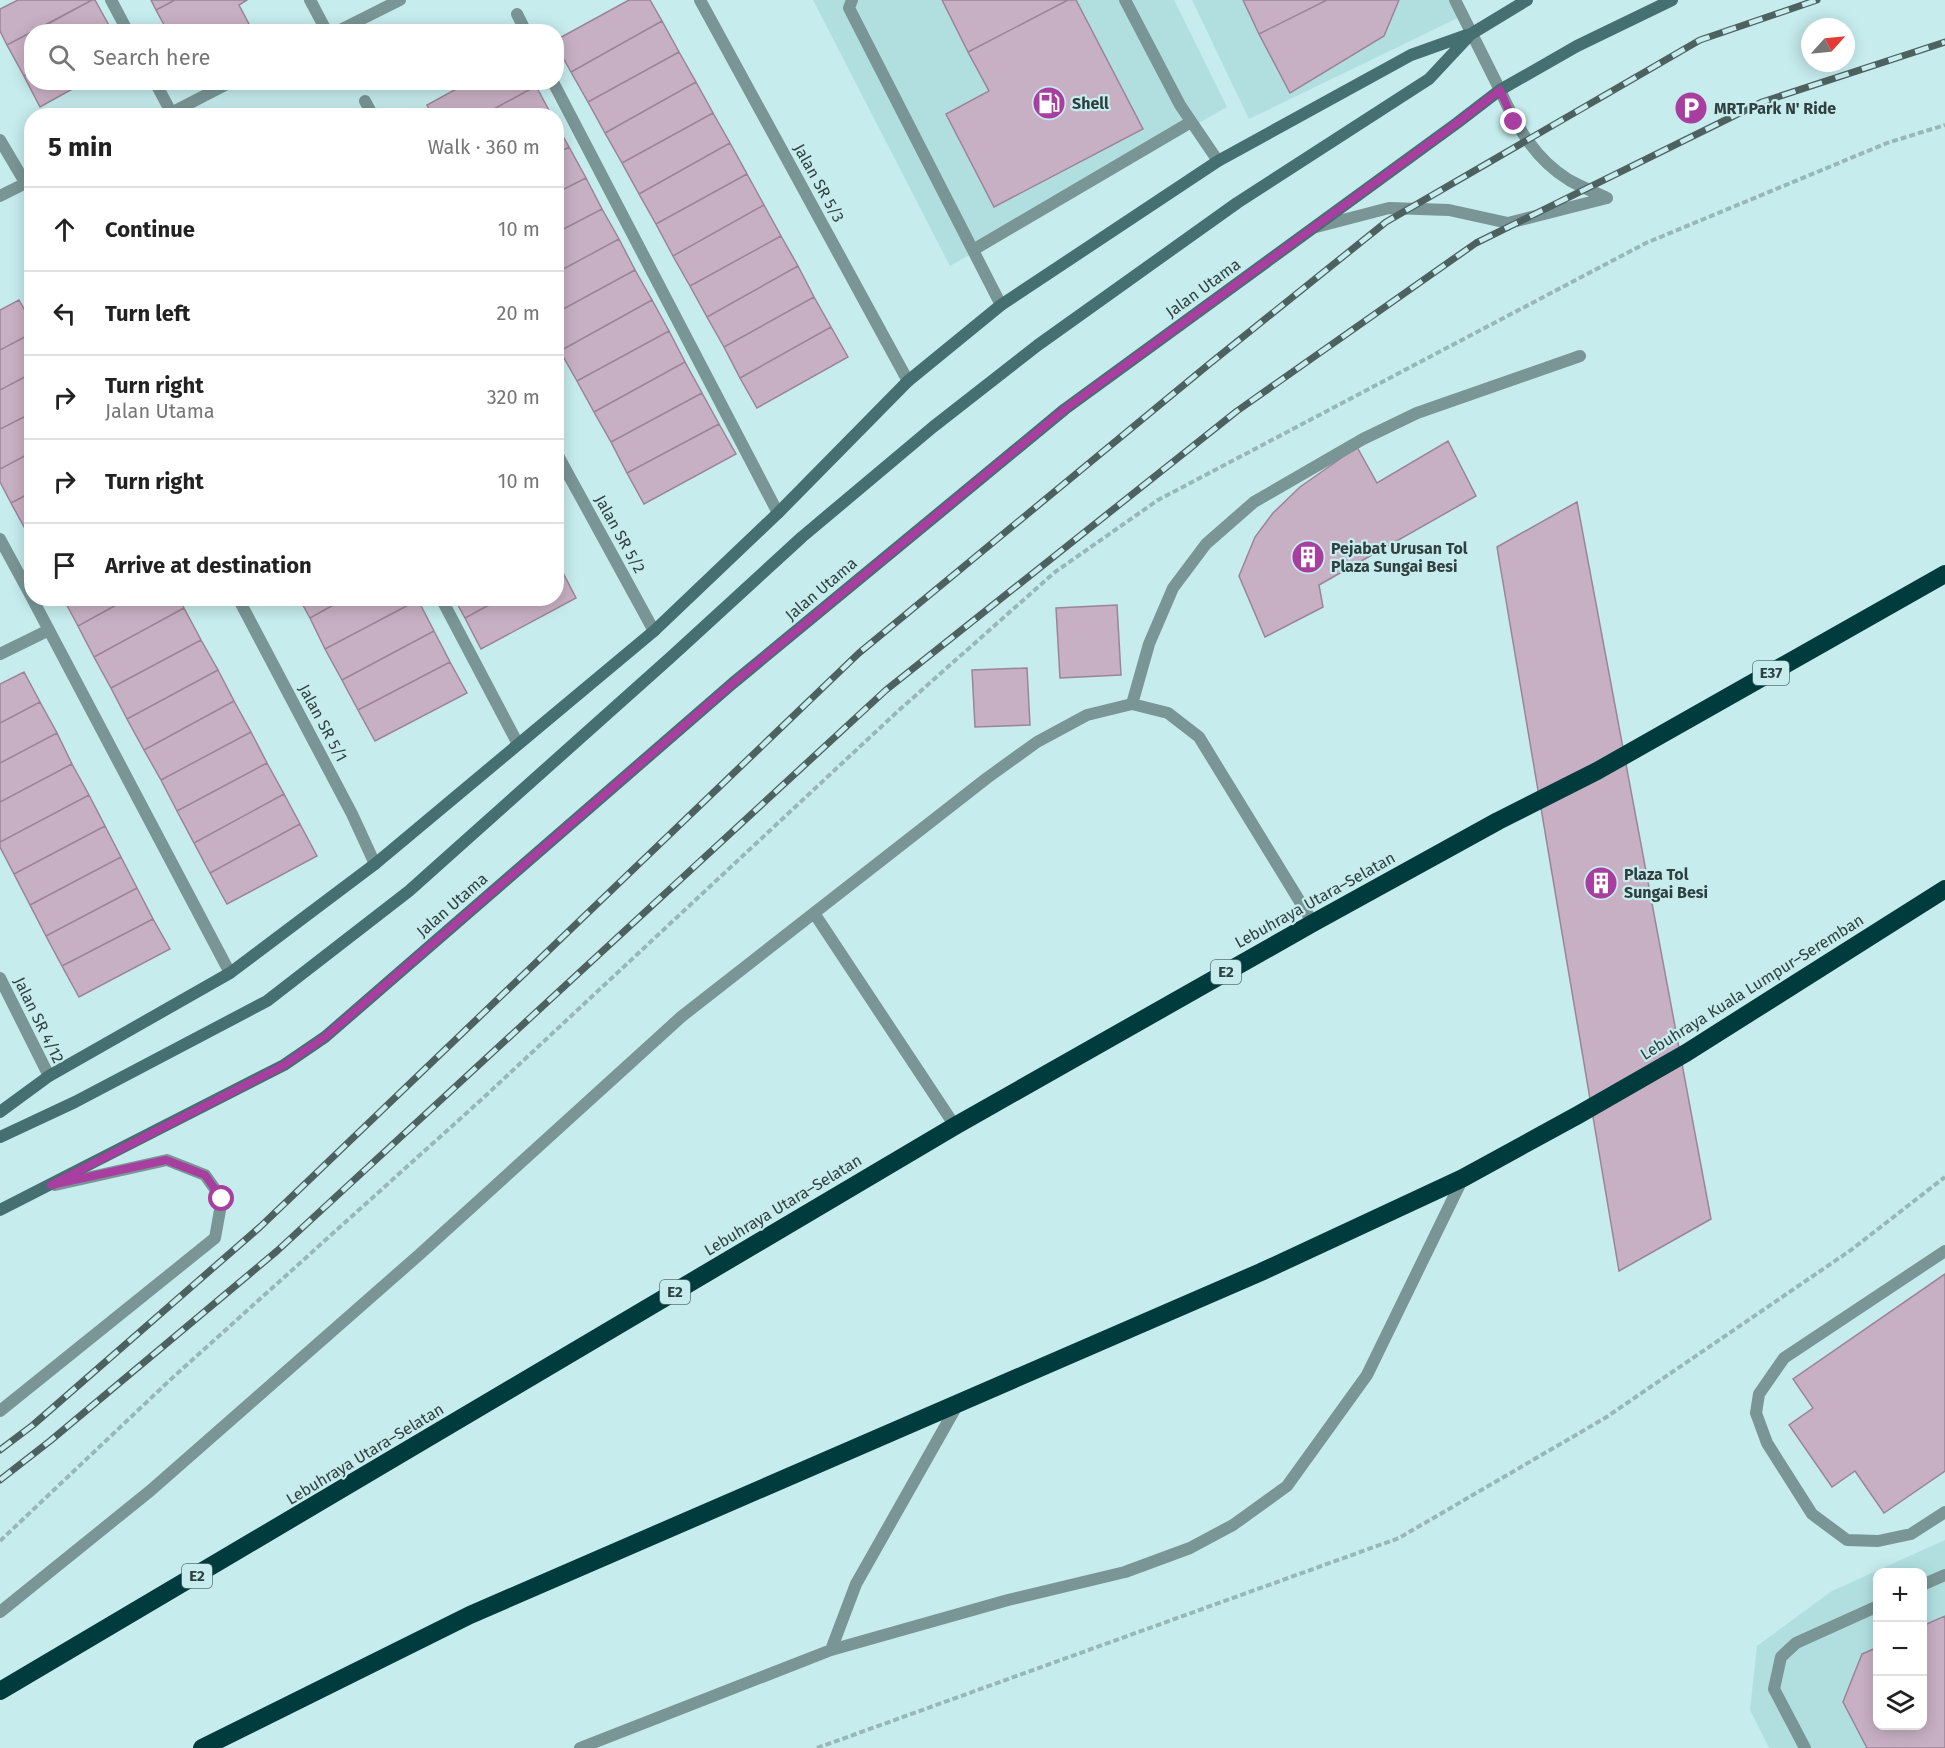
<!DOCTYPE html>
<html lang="en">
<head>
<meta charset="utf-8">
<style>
	:root { --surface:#fff; --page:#f6f6f6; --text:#222; --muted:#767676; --line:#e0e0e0 }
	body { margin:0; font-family:"Fira Sans",sans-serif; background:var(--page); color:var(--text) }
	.controls { position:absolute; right:18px; bottom:18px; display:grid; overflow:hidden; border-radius:12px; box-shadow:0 3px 15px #0003 }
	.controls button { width:54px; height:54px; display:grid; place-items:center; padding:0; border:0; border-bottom:2px solid var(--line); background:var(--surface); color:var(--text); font:30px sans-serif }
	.compass { position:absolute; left:1801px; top:18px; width:54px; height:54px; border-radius:50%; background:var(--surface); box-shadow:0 3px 15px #0003; rotate:63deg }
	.stop { position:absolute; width:18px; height:18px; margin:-14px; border:4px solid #a83e9f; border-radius:50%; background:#fff }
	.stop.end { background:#a83e9f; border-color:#fff; box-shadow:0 2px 6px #0008 }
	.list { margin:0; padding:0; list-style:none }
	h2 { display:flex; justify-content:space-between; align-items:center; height:78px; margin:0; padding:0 24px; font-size:26px }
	h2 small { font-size:20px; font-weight:400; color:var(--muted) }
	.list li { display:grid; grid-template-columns:39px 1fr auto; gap:18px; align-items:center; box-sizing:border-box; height:84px; padding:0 24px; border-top:2px solid var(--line) }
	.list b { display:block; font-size:22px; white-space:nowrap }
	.list p { margin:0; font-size:20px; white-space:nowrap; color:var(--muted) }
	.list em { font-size:20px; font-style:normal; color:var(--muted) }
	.icon { flex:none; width:33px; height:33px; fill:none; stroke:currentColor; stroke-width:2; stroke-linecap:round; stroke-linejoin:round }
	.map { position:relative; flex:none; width:1945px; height:1748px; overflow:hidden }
	.search { position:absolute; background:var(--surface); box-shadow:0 3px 15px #0003; left:24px; top:24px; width:540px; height:66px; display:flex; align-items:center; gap:15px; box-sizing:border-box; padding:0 21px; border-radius:24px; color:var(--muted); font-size:22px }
	.panel { position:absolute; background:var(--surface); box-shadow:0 3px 15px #0003; left:24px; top:108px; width:540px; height:498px; border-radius:24px }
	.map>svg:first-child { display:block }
</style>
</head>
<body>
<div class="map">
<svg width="1945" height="1748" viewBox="0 0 1945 1748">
	<rect width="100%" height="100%" fill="#c6eced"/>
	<path fill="#b1dfe0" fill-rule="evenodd" d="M813,0h361l53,107 -277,159z
		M1192,0h260l10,16 -213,103z
		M1945,1540v208h-176l-19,-38 7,-64 75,-55zM1878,1572h44v154h-44z"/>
	<path fill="#c8b0c4" stroke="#9b8498" stroke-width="1.5" d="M18,0h74l-85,45 -7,-14v-22z
		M92,0h3l16,29 -4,3h-74z
		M151,0h24l-19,10z
		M175,0h72l-8,5 10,19 -13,8h-68l-12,-22z
		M629,0h21l12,21 -91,51 -15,-27v-5z
		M942,0h126l-100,52z
		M1068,0h8l67,129 -149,78 -48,-93 43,-23 -21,-39z
		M1243,0h84l-68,34z
		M1327,0h72l-15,36 -94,57 -31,-59z
		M662,21l17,31 -91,50 -17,-30z
		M32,32v40l-8,4 -17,-31z
		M679,52l17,30 -91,51 -17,-31z
		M32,72v10h53l-45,25 -16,-31z
		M469,82h65l2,4 -55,30h-48l-6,-11z
		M696,82l17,31 -91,50 -17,-30z
		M536,86l16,30h-71z
		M713,113l17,30 -91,51 -17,-31z
		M556,124l13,23 -13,7z
		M730,143l17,31 -91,50 -17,-30z
		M569,147l17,31 -30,15v-39z
		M747,174l17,31 -91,51 -17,-32z
		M586,178l16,31 -46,24v-40z
		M764,205l17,31 -91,50 -17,-30z
		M602,209l17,30 -63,34v-40z
		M781,236l17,30 -91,51 -17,-31z
		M619,239l16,31 -79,43v-40z
		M798,266l16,31 -90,50 -17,-30z
		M635,270l17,30 -92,51 -4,-8v-30z
		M814,297l17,30 -91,51 -16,-31z
		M19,300l13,23v10l-32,17v-40z
		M652,300l17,31 -92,50 -17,-30z
		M831,327l17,30 -91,51 -17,-30z
		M669,331l16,31 -91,50 -17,-31z
		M32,333v40l-32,17v-40z
		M685,362l17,31 -91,49 -17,-30z
		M32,373v40l-32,16v-39z
		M702,393l17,31 -92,49 -16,-31z
		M32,413v39l-32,17v-40z
		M719,424l17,30 -92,50 -17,-31z
		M1448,441l28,55 -157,89 4,22 -58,30 -26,-61 16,-39 18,-24 27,-26 57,-40 20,36z
		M32,452v40l-21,11 -11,-21v-13z
		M32,492v40l-4,2 -17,-31z
		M1577,502l134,717 -92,52 -122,-724z
		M560,567l16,31 -95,51 -16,-31 37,-20h54v-29z
		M63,598h66l-51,28z
		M129,598h50l5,10 -90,49 -16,-31z
		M299,598h47l-36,20z
		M346,598h71l1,2 -93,49 -15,-31z
		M454,598h48l-37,20z
		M418,600l16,31 -92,49 -17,-31z
		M1117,605l4,70 -61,3 -4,-70z
		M184,608l17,32 -90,48 -17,-31z
		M434,631l16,31 -92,48 -16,-30z
		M201,640l17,30 -91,49 -16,-31z
		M450,662l17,31 -92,48 -17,-31z
		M1027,668l3,57 -55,2 -3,-57z
		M218,670l16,31 -90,49 -17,-31z
		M24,672l16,30 -40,21v-39z
		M234,701l17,31 -90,48 -17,-30z
		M40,702l17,31 -57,30v-40z
		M251,732l16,31 -90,48 -16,-31z
		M57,733l15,31 -72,38v-39z
		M267,763l17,31 -90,49 -17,-32z
		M72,764l17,31 -89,47v-40z
		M284,794l16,30 -90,49 -16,-30z
		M89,795l16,31 -91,48 -14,-27v-5z
		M300,824l17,32 -90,48 -17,-31z
		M105,826l16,31 -91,48 -16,-31z
		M121,857l16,31 -91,48 -16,-31z
		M137,888l16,31 -91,47 -16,-30z
		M153,919l17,30 -91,48 -17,-31z
		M1945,1274v197l-61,42 -29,-42 -23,16 -43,-62 24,-17 -20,-29z
		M1945,1616v132h-78l-24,-46 19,-48 16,-7v79h44v-100z"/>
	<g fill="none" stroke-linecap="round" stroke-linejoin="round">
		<path stroke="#98b8b8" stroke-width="4" stroke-dasharray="6 3" stroke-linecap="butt" d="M0,1541l170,-161 311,-280 416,-388 158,-140 103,-72 488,-257 241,-100 58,-18
			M817,1748l582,-210 206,-120 246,-168 94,-73"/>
		<path stroke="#7a9596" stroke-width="12" d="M111,0l17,32
			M852,0l-3,8 152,297
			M1125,0l55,105 38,56
			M517,14l9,18
			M155,82l16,30
			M553,82l225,431
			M1500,90c16,36 35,69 69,90 12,7 26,12 38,18
			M1316,227l73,-19 60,2 59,13 99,-25
			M973,250l218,-128
			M0,539l32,59
			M32,598l198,375
			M441,598l77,146
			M0,654l49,-24
			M1132,704l17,-60 24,-56 33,-44 48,-42 109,-63 54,-26 163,-57
			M814,913l141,213
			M1945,1251l-161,107 -25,36 -3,19 11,30 45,71 35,26 31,1 33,-7 34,-22
			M0,1411l215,-173 7,-39 -17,-24 -38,-15 -112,25
			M0,1612l150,-121 270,-237 261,-237 306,-239 50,-36 50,-27 45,-11 36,9 31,24 114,186
			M831,1650l25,-66 103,-182
			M580,1748l251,-98 177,-50 117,-28 65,-24 43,-23 54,-39 80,-111 96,-197"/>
		<path stroke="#7a9596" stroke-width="12" d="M310,0l17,32
			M700,0l208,381
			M1455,0l45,90
			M336,32l64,-32
			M365,101l8,15
			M165,116l66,-34
			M0,140l26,44
			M0,196l30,-15
			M556,452l98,179
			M238,598l114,216 23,50
			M0,978l49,98
			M1922,1585l23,-10
			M1805,1748l-31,-59 7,-32 15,-14 82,-37"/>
		<path stroke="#466f71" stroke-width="12" d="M0,1112l49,-36 181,-103 145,-109 279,-233 124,-118 130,-132 93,-76 217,-144 193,-106 56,-20
			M0,1137l75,-35 192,-101 142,-110 262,-234 131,-120 131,-110 105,-82 199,-142 192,-124 42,-45 56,-34
			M0,1210l284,-145 41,-28 408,-354 332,-274 392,-286 43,-33 77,-44 95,-46"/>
		<path stroke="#003c3e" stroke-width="18" d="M0,1691l955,-565 358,-203 185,-102 99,-50 348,-197
			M202,1748l268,-133 791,-343 202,-94 115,-63 108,-62 259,-164"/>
		<defs>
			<path id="rail" d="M0,1450l33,-25 227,-198 599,-574 349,-288 178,-143 314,-182 117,-40
				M0,1480l50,-39 227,-190 609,-561 351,-279 239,-168 286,-141 183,-60"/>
		</defs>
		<use href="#rail" stroke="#4e6161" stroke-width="7"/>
		<use href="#rail" stroke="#c6eced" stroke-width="4.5" stroke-dasharray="14" stroke-linecap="butt"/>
	</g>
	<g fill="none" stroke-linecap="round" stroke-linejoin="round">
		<path stroke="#a83e9f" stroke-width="8" d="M222,1199l-17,-24 -39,-15 -115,25 233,-120 41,-28 408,-354 332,-274 392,-286 43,-33 14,32"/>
	</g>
	<defs>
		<symbol id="fuel-disc" viewBox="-11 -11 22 22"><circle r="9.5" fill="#a83e9f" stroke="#c6eced"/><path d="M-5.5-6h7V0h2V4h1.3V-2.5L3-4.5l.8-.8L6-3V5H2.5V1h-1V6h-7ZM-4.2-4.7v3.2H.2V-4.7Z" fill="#fff"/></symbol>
		<symbol id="parking-disc" viewBox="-11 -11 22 22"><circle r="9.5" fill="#a83e9f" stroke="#c6eced"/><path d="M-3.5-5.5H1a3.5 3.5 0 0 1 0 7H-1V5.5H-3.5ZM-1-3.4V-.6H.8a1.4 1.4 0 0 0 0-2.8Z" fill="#fff"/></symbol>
		<symbol id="building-disc" viewBox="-11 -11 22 22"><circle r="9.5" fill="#a83e9f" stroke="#c6eced"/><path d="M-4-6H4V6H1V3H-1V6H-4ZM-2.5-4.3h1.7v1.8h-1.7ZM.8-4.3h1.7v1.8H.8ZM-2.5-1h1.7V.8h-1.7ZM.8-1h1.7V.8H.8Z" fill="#fff"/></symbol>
	</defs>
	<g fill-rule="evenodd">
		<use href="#fuel-disc" x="1030" y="84" width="38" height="38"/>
		<use href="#parking-disc" x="1672" y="89" width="38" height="38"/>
		<use href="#building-disc" x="1289" y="538" width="38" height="38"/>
		<use href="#building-disc" x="1582" y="864" width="38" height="38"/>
	</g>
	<g text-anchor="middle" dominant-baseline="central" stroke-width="4.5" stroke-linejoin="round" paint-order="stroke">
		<g fill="#c6eced" stroke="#5d7373" stroke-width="1.5">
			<rect x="1753" y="661" width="36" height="24" rx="4.5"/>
			<rect x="1211" y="960" width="30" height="24" rx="4.5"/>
			<rect x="660" y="1280" width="30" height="24" rx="4.5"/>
			<rect x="182" y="1564" width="30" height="24" rx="4.5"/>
		</g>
		<g font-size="15" font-weight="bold" fill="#303f3f">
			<text x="1771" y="673">E37</text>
			<text x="1226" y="972">E2</text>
			<text x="675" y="1292">E2</text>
			<text x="197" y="1576">E2</text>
		</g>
		<g font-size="16" font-weight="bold" fill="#303f3f" stroke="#c6eced" text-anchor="start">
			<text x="1072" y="103">Shell</text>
			<text x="1714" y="108">MRT Park N' Ride</text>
			<text x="1331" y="548">Pejabat Urusan Tol<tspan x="1331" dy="18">Plaza Sungai Besi</tspan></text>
			<text x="1624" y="874">Plaza Tol<tspan x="1624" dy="18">Sungai Besi</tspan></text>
		</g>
		<g font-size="16" fill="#303f3f" stroke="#c6eced">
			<text transform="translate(819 183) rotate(61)">Jalan SR 5/3</text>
			<text transform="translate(1203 288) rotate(-36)">Jalan Utama</text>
			<text transform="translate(620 534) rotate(61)">Jalan SR 5/2</text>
			<text transform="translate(821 589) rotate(-40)">Jalan Utama</text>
			<text transform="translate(323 723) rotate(62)">Jalan SR 5/1</text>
			<text transform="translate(1315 900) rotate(-29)">Lebuhraya Utara–Selatan</text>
			<text transform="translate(452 905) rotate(-41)">Jalan Utama</text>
			<text transform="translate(1752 987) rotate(-32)">Lebuhraya Kuala Lumpur–Seremban</text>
			<text transform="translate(39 1020) rotate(64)">Jalan SR 4/12</text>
			<text transform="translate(783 1205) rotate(-31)">Lebuhraya Utara–Selatan</text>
			<text transform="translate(365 1454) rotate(-31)">Lebuhraya Utara–Selatan</text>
		</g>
	</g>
</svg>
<div class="controls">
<button>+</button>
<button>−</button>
<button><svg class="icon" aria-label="layers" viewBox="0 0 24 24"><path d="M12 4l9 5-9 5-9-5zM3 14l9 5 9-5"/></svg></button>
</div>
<svg class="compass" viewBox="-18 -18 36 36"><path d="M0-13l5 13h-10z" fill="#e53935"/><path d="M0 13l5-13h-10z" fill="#767676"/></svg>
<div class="stop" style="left:222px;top:1199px"></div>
<div class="stop end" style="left:1514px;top:122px"></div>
<div class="search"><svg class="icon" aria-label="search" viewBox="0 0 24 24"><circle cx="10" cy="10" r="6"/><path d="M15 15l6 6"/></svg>Search here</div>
<section class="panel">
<h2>5 min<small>Walk · 360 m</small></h2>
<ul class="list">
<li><svg class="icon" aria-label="ahead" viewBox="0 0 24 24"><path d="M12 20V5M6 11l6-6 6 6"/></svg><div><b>Continue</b></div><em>10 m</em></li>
<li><svg class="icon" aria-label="left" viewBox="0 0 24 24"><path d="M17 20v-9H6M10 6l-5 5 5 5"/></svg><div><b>Turn left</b></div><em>20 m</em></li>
<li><svg class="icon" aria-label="right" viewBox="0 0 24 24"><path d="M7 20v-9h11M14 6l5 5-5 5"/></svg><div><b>Turn right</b><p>Jalan Utama</p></div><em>320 m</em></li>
<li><svg class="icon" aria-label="right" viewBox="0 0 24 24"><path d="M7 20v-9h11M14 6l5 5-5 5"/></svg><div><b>Turn right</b></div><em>10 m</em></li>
<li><svg class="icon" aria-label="arrive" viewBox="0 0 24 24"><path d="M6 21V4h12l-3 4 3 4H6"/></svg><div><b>Arrive at destination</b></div></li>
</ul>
</section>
</div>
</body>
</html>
